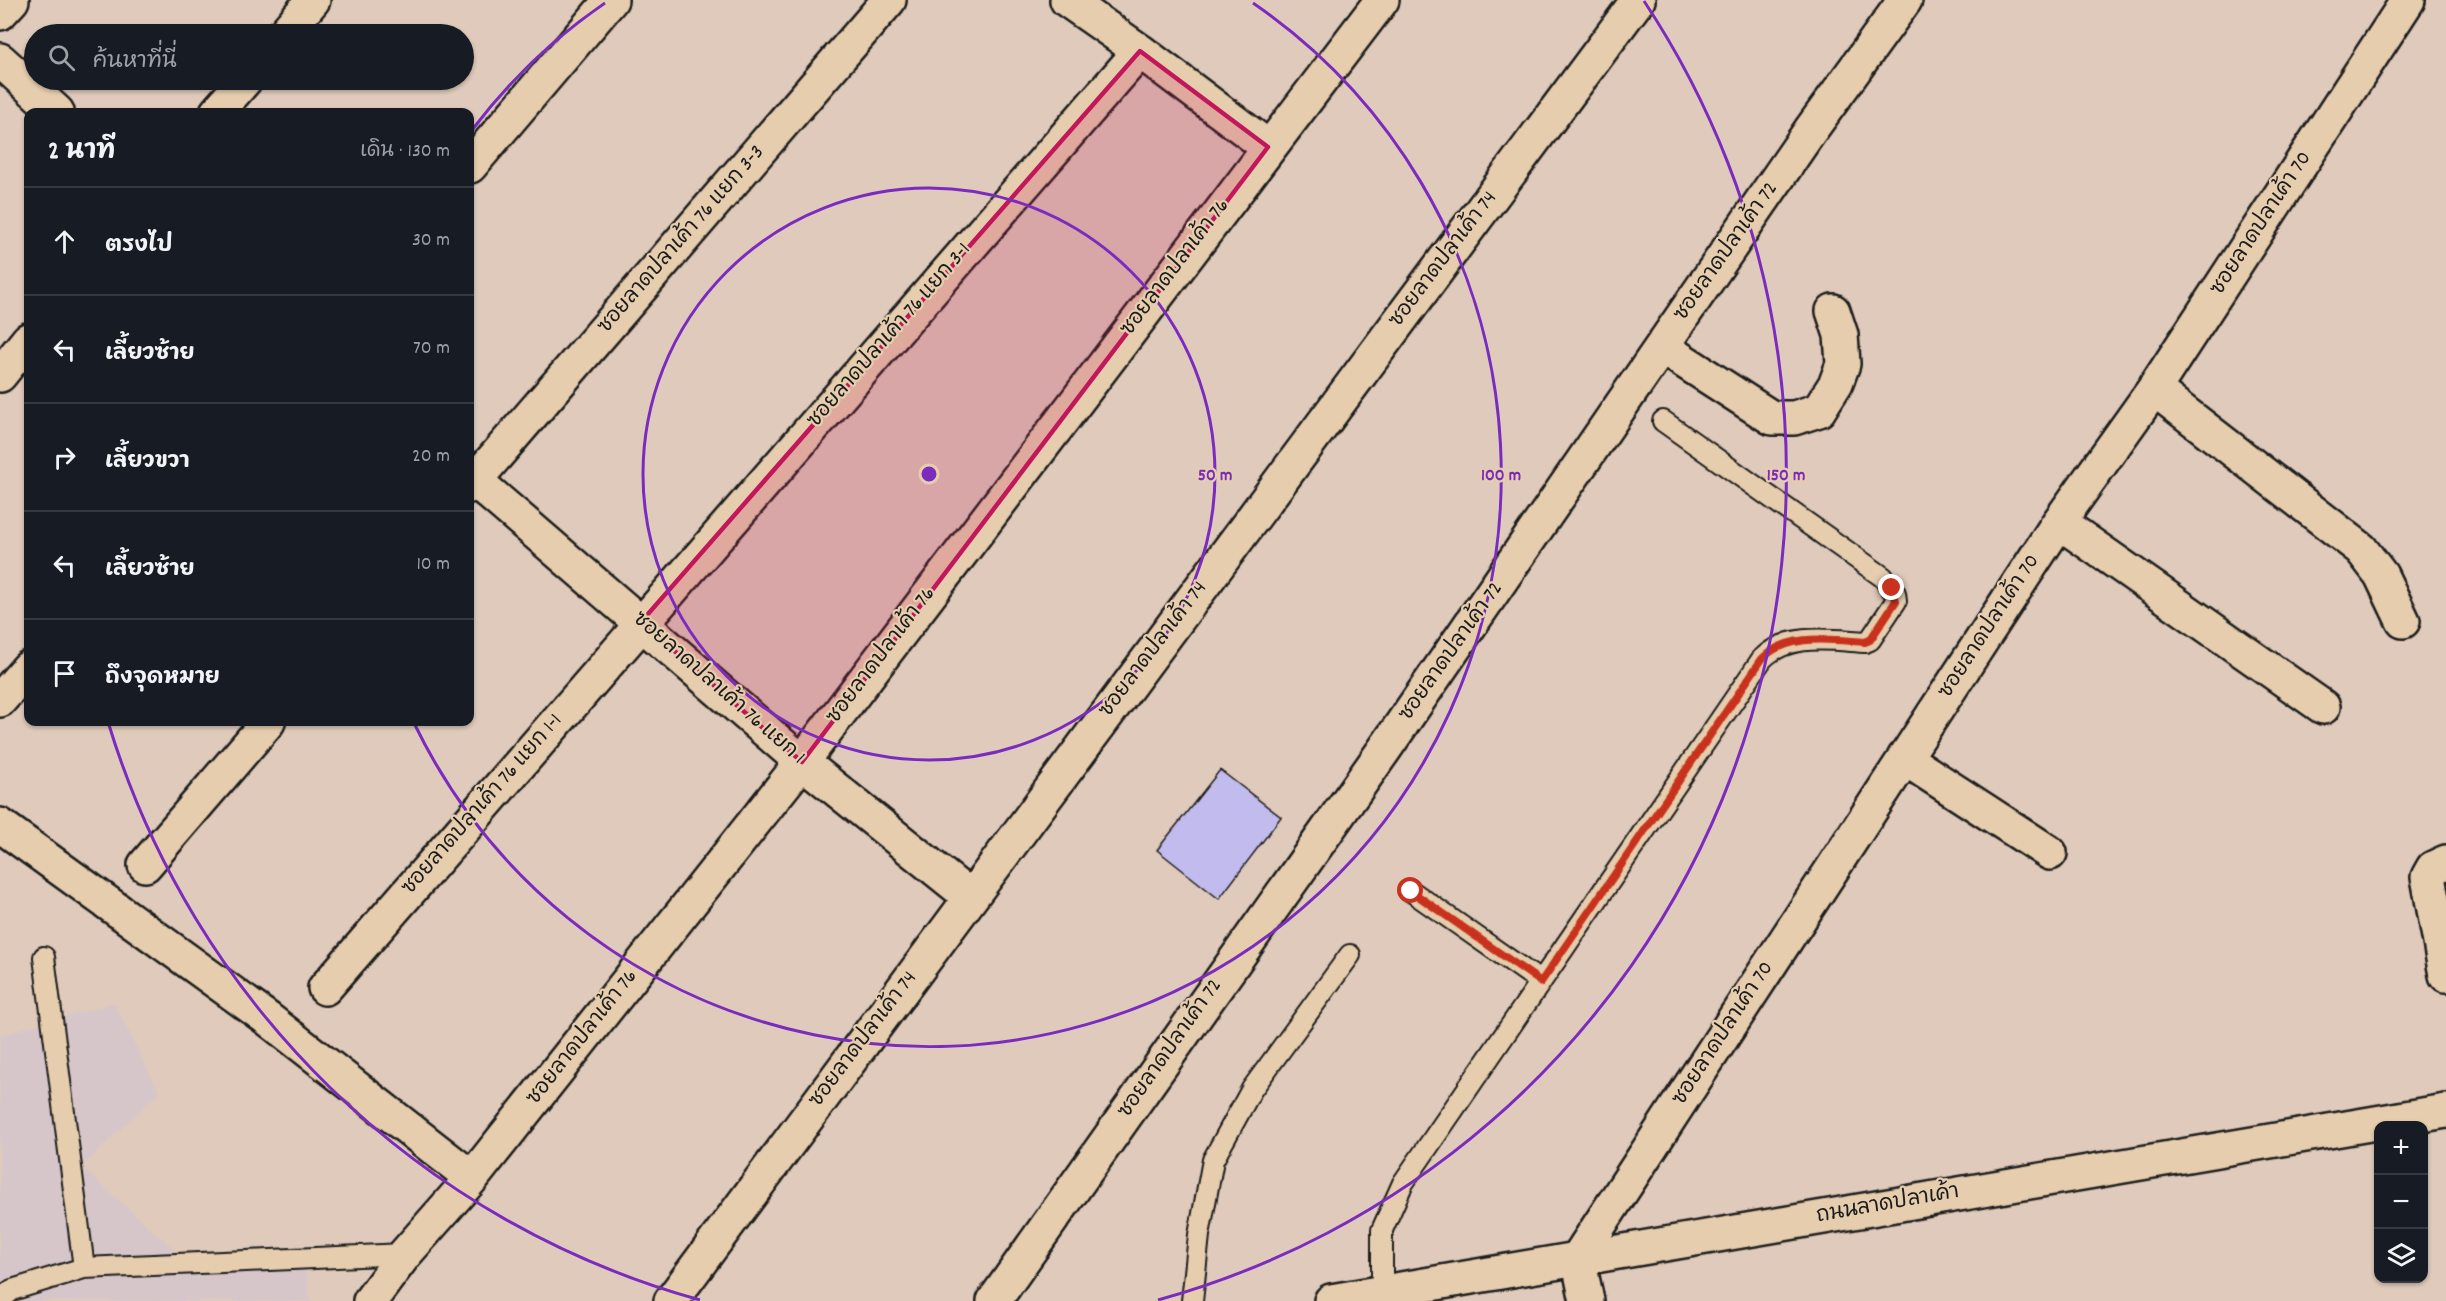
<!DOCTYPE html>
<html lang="th">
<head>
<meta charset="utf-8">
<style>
	:root { --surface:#171b24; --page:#242831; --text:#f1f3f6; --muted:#9ea1a6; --line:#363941 }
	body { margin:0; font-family:Dekko,"Playpen Sans Thai",sans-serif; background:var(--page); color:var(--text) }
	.controls { position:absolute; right:18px; bottom:18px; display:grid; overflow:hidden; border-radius:12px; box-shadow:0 2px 4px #0004 }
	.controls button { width:54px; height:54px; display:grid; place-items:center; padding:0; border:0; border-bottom:2px solid var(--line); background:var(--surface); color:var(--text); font:30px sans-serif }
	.stop { position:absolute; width:18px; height:18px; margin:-14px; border:4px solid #c8321e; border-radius:50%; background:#fff }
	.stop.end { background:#c8321e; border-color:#fff; box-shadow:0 2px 6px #0008 }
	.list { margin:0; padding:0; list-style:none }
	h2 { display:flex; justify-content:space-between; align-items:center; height:78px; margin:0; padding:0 24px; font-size:26px }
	h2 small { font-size:20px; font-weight:400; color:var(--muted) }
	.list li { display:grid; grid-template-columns:39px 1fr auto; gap:18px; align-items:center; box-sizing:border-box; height:108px; padding:0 24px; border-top:2px solid var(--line) }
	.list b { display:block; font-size:22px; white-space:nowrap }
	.list em { font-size:20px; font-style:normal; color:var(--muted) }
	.icon { flex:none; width:33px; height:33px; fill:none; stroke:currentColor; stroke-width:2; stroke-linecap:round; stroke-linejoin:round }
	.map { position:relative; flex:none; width:2446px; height:1301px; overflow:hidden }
	.search { position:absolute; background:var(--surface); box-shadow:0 2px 4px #0004; left:24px; top:24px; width:450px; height:66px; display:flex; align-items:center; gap:15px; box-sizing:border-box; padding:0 21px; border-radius:33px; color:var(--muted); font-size:22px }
	.panel { position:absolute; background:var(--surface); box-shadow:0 2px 4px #0004; left:24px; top:108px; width:450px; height:618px; border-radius:12px }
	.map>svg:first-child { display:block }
</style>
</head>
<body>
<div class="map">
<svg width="2446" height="1301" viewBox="0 0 2446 1301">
	<rect width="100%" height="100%" fill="#dfcabb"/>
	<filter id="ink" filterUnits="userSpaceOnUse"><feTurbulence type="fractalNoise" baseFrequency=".0167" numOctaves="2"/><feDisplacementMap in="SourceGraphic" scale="12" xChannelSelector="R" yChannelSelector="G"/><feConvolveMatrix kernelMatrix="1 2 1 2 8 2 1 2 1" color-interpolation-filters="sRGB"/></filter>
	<g filter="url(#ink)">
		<path fill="#d6c6ca" d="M114,1003l45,89 -78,75 107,95 117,-3 5,42h-310v-266z"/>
		<path fill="#c2bcee" stroke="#1c1c1c" stroke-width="1.5" d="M1220,770l61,47 -62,82 -62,-49z"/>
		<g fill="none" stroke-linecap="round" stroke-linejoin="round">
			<defs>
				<path id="service" d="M1411,891l130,91
					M44,957l40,311
					M1382,1292v-62l21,-47 359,-524c26,-27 70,-19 103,-17l5,-2 26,-39 -1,-8 -12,-16 -220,-156
					M0,1300l12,-10 72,-22 321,-14
					M1192,1301l7,-66 14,-75 39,-71 98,-134"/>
				<path id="minor" d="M1067,0l73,51 128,96
					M0,13l12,-13
					M284,34l29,-34
					M0,60l57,52
					M217,112l28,-32
					M470,166l141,-166
					M1662,347l110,71h22l25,-8 17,-27 7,-19 -2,-29 -8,-24
					M0,375l28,-35
					M2154,389l207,160 20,26 22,46
					M470,476l332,286 168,135
					M470,486l419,-486
					M2059,522l264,185
					M0,700l28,-32
					M1904,758l146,95
					M0,825l268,194 204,159
					M2446,862l-13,6 -5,9 18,98
					M145,865l123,-143
					M325,988l815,-937
					M370,1301l35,-47 67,-76 330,-416 580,-762
					M671,1301l967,-1301
					M994,1301l390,-551 426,-619 95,-131
					M1587,1301l-9,-43 481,-736 95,-133 254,-389"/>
				<path id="secondary" d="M1331,1301l1115,-190"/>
			</defs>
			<use href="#service" stroke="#1c1c1c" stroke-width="24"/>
			<use href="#minor" stroke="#1c1c1c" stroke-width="38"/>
			<use href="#secondary" stroke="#1c1c1c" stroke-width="38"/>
			<use href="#service" stroke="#e6cdae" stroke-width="20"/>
			<use href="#minor" stroke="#e6cdae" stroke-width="33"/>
			<use href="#secondary" stroke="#e6cdae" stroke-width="33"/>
		</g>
	</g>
	<g fill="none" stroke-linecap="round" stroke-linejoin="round" filter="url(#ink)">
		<path stroke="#c8321e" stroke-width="8" d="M1411,891l130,91 221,-323c26,-27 71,-19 103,-17l5,-2 26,-39 -4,-13"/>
	</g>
	<path fill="#c2185b" fill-opacity="0.2" stroke="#c2185b" stroke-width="4.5" stroke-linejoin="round" d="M1140,51l128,96 -466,615 -161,-140z"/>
	<g fill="none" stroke="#7b2cbf" stroke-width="3">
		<circle cx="929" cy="474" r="286"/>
		<path d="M472 130A572 572 0 0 1 605 3M1253 3A572 572 0 1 1 415 725"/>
		<path d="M700 1300A857 857 0 0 1 109 725M1644 1A857 857 0 0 1 1158 1300"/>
	</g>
	<g text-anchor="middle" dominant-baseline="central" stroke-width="4.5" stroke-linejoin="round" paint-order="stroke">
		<g font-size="21" fill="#1c1c1c" stroke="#e6cdae">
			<text transform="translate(2262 224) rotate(-57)">ซอยลาดปลาเค้า 70</text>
			<text transform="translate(682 240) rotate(-49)">ซอยลาดปลาเค้า 76 แยก 3-3</text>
			<text transform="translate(1727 252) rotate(-55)">ซอยลาดปลาเค้า 72</text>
			<text transform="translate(1444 260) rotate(-53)">ซอยลาดปลาเค้า 74</text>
			<text transform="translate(1176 268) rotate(-53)">ซอยลาดปลาเค้า 76</text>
			<text transform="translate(890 336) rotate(-49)">ซอยลาดปลาเค้า 76 แยก 3-1</text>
			<text transform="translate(1990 627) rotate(-57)">ซอยลาดปลาเค้า 70</text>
			<text transform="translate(1154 650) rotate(-53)">ซอยลาดปลาเค้า 74</text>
			<text transform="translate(1452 652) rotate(-55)">ซอยลาดปลาเค้า 72</text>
			<text transform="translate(882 656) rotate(-53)">ซอยลาดปลาเค้า 76</text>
			<text transform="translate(718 689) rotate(41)">ซอยลาดปลาเค้า 76 แยก 1</text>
			<text transform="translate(483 805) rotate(-49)">ซอยลาดปลาเค้า 76 แยก 1-1</text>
			<text transform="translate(1724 1034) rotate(-57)">ซอยลาดปลาเค้า 70</text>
			<text transform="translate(583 1038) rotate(-52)">ซอยลาดปลาเค้า 76</text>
			<text transform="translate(864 1040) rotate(-53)">ซอยลาดปลาเค้า 74</text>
			<text transform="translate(1171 1049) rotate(-55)">ซอยลาดปลาเค้า 72</text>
			<text transform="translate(1888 1205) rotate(-10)">ถนนลาดปลาเค้า</text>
		</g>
	</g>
	<circle cx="929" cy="474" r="9" fill="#7b2cbf" stroke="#e6cdae" stroke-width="3"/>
	<g font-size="18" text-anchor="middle" font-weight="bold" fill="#7b2cbf" stroke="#e6cdae" stroke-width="4.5" stroke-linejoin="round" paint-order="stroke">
		<text x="1215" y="480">50 m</text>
		<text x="1501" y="480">100 m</text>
		<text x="1786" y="480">150 m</text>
	</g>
</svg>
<div class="controls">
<button>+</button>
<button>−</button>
<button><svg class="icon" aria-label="layers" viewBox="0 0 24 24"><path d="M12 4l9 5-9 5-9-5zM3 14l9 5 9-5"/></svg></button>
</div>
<div class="stop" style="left:1411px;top:891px"></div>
<div class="stop end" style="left:1892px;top:588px"></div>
<div class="search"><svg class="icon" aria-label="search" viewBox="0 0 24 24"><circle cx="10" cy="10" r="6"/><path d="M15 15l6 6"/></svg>ค้นหาที่นี่</div>
<section class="panel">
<h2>2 นาที<small>เดิน · 130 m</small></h2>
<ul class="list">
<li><svg class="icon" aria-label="ahead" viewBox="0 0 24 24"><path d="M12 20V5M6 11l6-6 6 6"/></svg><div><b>ตรงไป</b></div><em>30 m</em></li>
<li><svg class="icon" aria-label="left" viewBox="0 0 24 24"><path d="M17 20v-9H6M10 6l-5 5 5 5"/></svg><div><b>เลี้ยวซ้าย</b></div><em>70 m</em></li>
<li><svg class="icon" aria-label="right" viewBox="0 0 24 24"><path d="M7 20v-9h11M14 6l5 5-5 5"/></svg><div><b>เลี้ยวขวา</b></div><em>20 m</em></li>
<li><svg class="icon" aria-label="left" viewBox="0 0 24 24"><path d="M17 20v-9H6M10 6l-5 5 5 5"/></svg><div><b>เลี้ยวซ้าย</b></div><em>10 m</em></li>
<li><svg class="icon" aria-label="arrive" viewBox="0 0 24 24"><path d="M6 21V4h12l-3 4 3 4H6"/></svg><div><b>ถึงจุดหมาย</b></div></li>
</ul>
</section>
</div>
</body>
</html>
